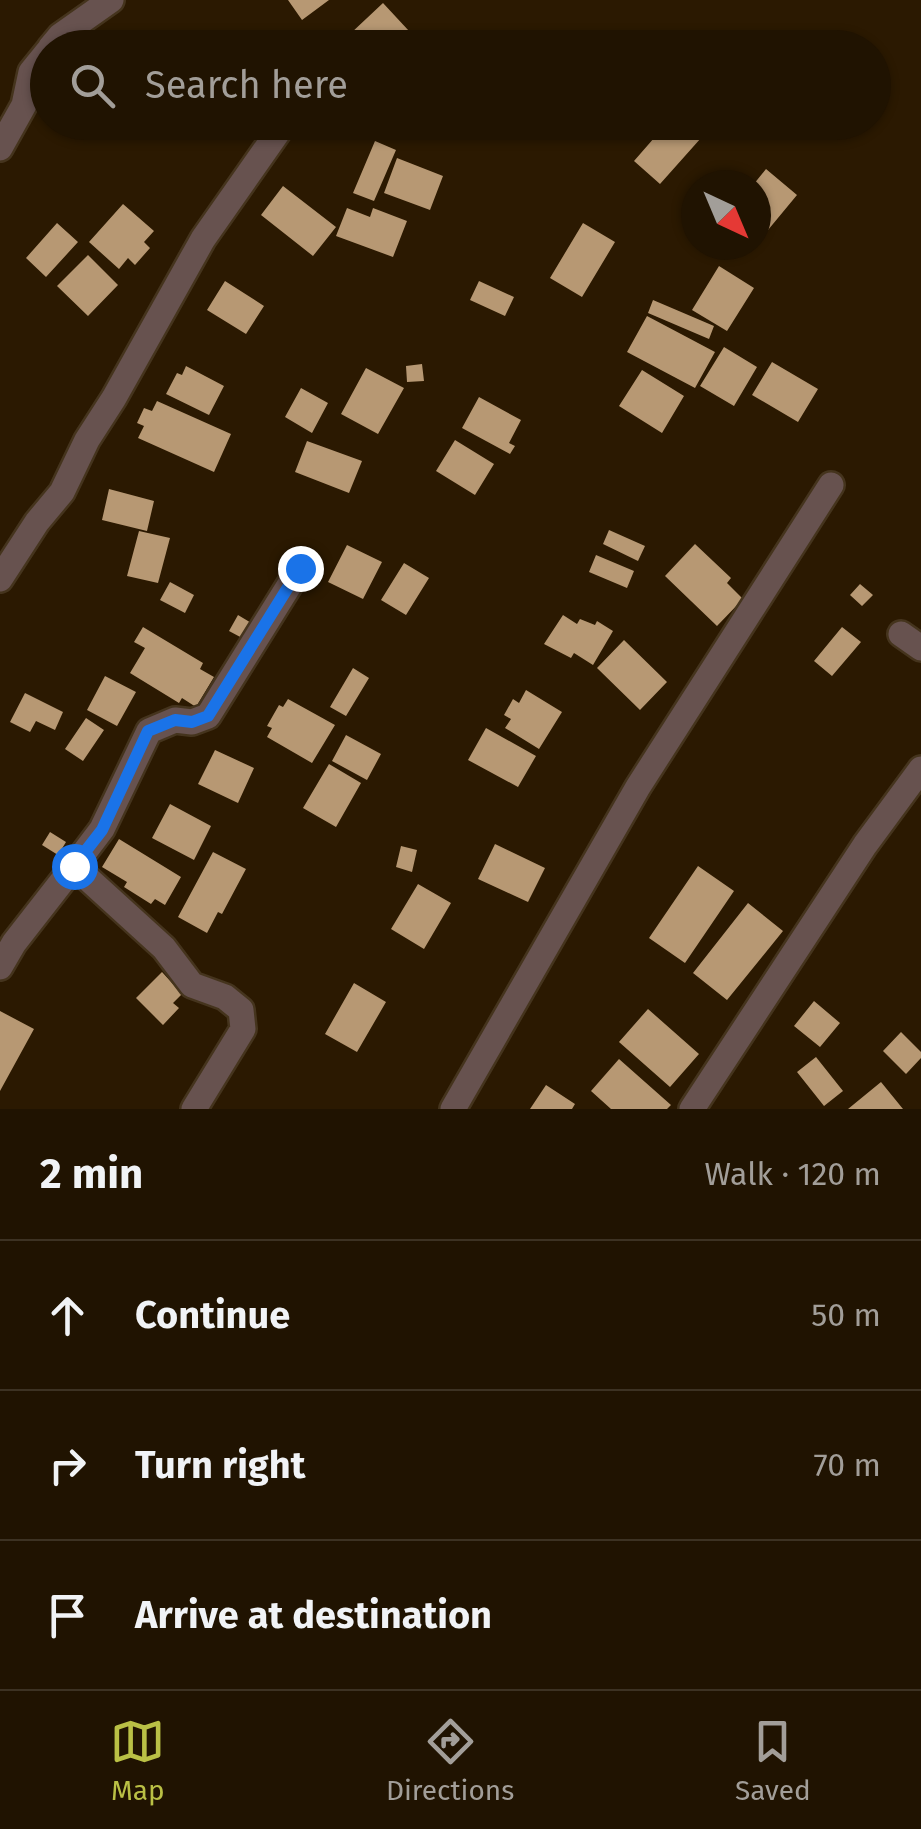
<!DOCTYPE html>
<html lang="en">
<head>
<meta charset="utf-8">
<style>
	:root { --surface:#201301; --page:#2d2010; --text:#f1f3f6; --muted:#a29e99; --line:#3d3223; --accent:#bac045 }
	body { margin:0; font-family:"Fira Sans",sans-serif; background:var(--page); color:var(--text) }
	.compass { position:absolute; left:681px; top:170px; width:90px; height:90px; border-radius:50%; background:var(--surface); box-shadow:0 2px 8px #0004; rotate:136deg }
	.stop { position:absolute; width:30px; height:30px; margin:-22px; border:8px solid #1a73e8; border-radius:50%; background:#fff }
	.stop.end { background:#1a73e8; border-color:#fff; box-shadow:0 2px 10px #0008 }
	.list { margin:0; padding:0; list-style:none }
	h2 { display:flex; justify-content:space-between; align-items:center; height:130px; margin:0; padding:0 40px; font-size:42px }
	h2 small { font-size:32px; font-weight:400; color:var(--muted) }
	.list li { display:grid; grid-template-columns:65px 1fr auto; gap:30px; align-items:center; box-sizing:border-box; height:150px; padding:0 40px; border-top:2px solid var(--line) }
	.list b { display:block; font-size:38px; white-space:nowrap }
	.list em { font-size:32px; font-style:normal; color:var(--muted) }
	.icon { flex:none; width:55px; height:55px; fill:none; stroke:currentColor; stroke-width:2; stroke-linecap:round; stroke-linejoin:round }
	.map { position:relative; flex:none; width:921px; height:1109px; overflow:hidden }
	.search { position:absolute; background:var(--surface); box-shadow:0 2px 8px #0004; left:30px; right:30px; top:30px; height:110px; display:flex; align-items:center; gap:25px; box-sizing:border-box; padding:0 35px; border-radius:55px; color:var(--muted); font-size:38px }
	.sheet { height:580px; background:var(--surface) }
	nav { display:flex; justify-content:space-around; align-items:center; box-sizing:border-box; height:140px; border-top:2px solid var(--line); background:var(--surface); font-size:28px; color:var(--muted) }
	nav a { display:grid; justify-items:center; gap:5px }
	nav .on { color:var(--accent) }
	.map>svg:first-child { display:block }
</style>
</head>
<body>
<div class="map">
<svg width="921" height="1109" viewBox="0 0 921 1109">
	<rect width="100%" height="100%" fill="#2b1901"/>
	<path fill="#b79873" d="M288,0h41l-27,20z
		M383,3l26,28 -18,17h-28l-13,-14z
		M339,122h24l-10,17 -17,-10z
		M668,122h15l18,16 -41,46 -26,-23z
		M375,141l21,9 -22,51 -21,-8z
		M397,158l46,18 -13,34 -46,-17z
		M766,169l31,26 -29,35 -12,-10v-35h-3z
		M283,186l53,41 -23,29 -52,-41z
		M123,204l31,27 -10,11 6,6 -15,17 -7,-7 -9,11 -30,-27z
		M347,208l23,9 3,-9 34,13 -14,36 -57,-21z
		M57,223l21,19 -32,35 -20,-19z
		M583,223l32,19 -33,55 -32,-19z
		M88,255l30,30 -30,31 -31,-30z
		M719,266l35,22 -27,43 -35,-21z
		M225,281l39,25 -18,28 -39,-24z
		M479,281l35,16 -9,19 -35,-16z
		M653,300l61,26 -5,13 -61,-26z
		M647,316l68,36 -20,36 -68,-36z
		M724,347l33,20 -23,39 -34,-20z
		M772,362l46,27 -20,33 -46,-27z
		M422,364l2,17 -17,1 -1,-16z
		M186,366l38,20 -15,29 -43,-21 11,-21 5,2z
		M366,368l38,20 -26,46 -37,-20z
		M642,370l42,26 -22,37 -43,-27z
		M301,388l27,15 -16,30 -27,-16z
		M479,397l42,23 -12,23 6,3 -5,8 -48,-26z
		M157,401l74,33 -17,38 -76,-34 6,-12 -7,-3 7,-15 8,3z
		M455,440l39,24 -19,31 -39,-24z
		M307,441l55,20 -13,32 -54,-21z
		M109,489l45,12 -7,30 -45,-11z
		M609,530l36,16 -7,15 -35,-17z
		M139,531l31,7 -12,45 -31,-7z
		M695,544l36,34 -4,5 16,16 -26,27 -52,-50z
		M347,545l35,17 -19,37 -35,-17z
		M596,555l38,16 -7,17 -38,-16z
		M404,563l25,15 -23,37 -25,-15z
		M170,582l24,13 -9,18 -25,-13z
		M860,584l13,11 -11,11 -12,-11z
		M238,615l15,9 -9,15 -15,-8z
		M563,615l14,9 3,-5 15,6 2,-4 16,10 -20,34 -19,-12 -3,5 -27,-14z
		M143,627l60,36 -3,6 14,8 -18,30 -14,-9 -3,5 -49,-30 15,-25 -11,-6z
		M842,627l19,15 -29,34 -18,-15z
		M624,640l43,42 -27,28 -43,-42z
		M353,668l16,10 -23,38 -16,-9z
		M105,676l31,16 -19,34 -30,-16z
		M526,690l36,22 -23,37 -34,-21 6,-9 -7,-4 9,-16 6,4z
		M25,693l38,19 -8,18 -19,-9 -6,11 -20,-10z
		M288,699l47,26 -23,38 -45,-26 5,-9 -5,-2 12,-21 4,2z
		M86,718l18,12 -21,31 -18,-12z
		M486,728l50,28 -18,31 -50,-27z
		M346,735l35,19 -14,26 -35,-19z
		M215,750l39,18 -16,35 -40,-19z
		M329,764l32,19 -25,44 -33,-19z
		M170,804l41,22 -17,34 -42,-22z
		M50,832l16,10 -8,13 -16,-10z
		M119,839l62,38 -16,28 -10,-6 -4,5 -27,-17 3,-5 -25,-15z
		M495,844l50,24 -17,34 -50,-23z
		M401,846l16,4 -5,22 -16,-5z
		M213,852l33,17 -24,45 -4,-2 -11,21 -29,-16z
		M698,866l36,25 -49,72 -36,-25z
		M418,884l33,19 -27,46 -33,-20z
		M748,903l35,28 -56,69 -34,-27z
		M162,972l20,22 -9,9 6,5 -16,17 -27,-27z
		M354,983l32,19 -29,50 -32,-18z
		M814,1001l26,22 -20,24 -26,-21z
		M648,1009l51,45 -29,33 -51,-45z
		M0,1011l34,18 -34,62z
		M901,1032l20,20v6l-15,16 -23,-23z
		M816,1057l27,34 -19,15 -27,-34z
		M619,1059l52,46 -4,4h-56l-20,-18z
		M881,1082l22,27h-55z
		M546,1085l29,19 -3,5h-42z"/>
	<g fill="none" stroke-linecap="round" stroke-linejoin="round">
		<defs>
			<path id="street" d="M50,48l10,-12 51,-36
				M0,148l24,-43 7,-33 17,-21
				M0,579l37,-57 25,-30 25,-52 27,-42 89,-159 82,-117
				M901,634l20,14
				M0,967l14,-24 60,-77
				M194,1109l49,-80 -2,-19 -16,-13 -33,-12 -28,-37 -90,-82 28,-37 47,-98 26,-11 17,2 16,-6 92,-148
				M453,1109l185,-322 193,-302
				M692,1109l173,-264 56,-76"/>
		</defs>
		<use href="#street" stroke="#45341d" stroke-width="30"/>
		<use href="#street" stroke="#67524f" stroke-width="25"/>
	</g>
	<g fill="none" stroke-linecap="round" stroke-linejoin="round">
		<path stroke="#1a73e8" stroke-width="12" d="M74,866l28,-36 46,-99 27,-11 17,2 16,-6 92,-148"/>
	</g>
</svg>
<svg class="compass" viewBox="-18 -18 36 36"><path d="M0-13l5 13h-10z" fill="#e53935"/><path d="M0 13l5-13h-10z" fill="#a29e99"/></svg>
<div class="stop" style="left:74px;top:866px"></div>
<div class="stop end" style="left:300px;top:568px"></div>
<div class="search"><svg class="icon" aria-label="search" viewBox="0 0 24 24"><circle cx="10" cy="10" r="6"/><path d="M15 15l6 6"/></svg>Search here</div>
</div>
<section class="sheet">
<h2>2 min<small>Walk · 120 m</small></h2>
<ul class="list">
<li><svg class="icon" aria-label="ahead" viewBox="0 0 24 24"><path d="M12 20V5M6 11l6-6 6 6"/></svg><div><b>Continue</b></div><em>50 m</em></li>
<li><svg class="icon" aria-label="right" viewBox="0 0 24 24"><path d="M7 20v-9h11M14 6l5 5-5 5"/></svg><div><b>Turn right</b></div><em>70 m</em></li>
<li><svg class="icon" aria-label="arrive" viewBox="0 0 24 24"><path d="M6 21V4h12l-3 4 3 4H6"/></svg><div><b>Arrive at destination</b></div></li>
</ul>
</section>
<nav>
<a class="on"><svg class="icon" aria-label="map" viewBox="0 0 24 24"><path d="M3 6l6-2 6 2 6-2v14l-6 2-6-2-6 2zM9 4v14M15 6v14"/></svg>Map</a>
<a><svg class="icon" aria-label="directions" viewBox="0 0 24 24"><path d="M12 3l9 9-9 9-9-9zM9 14v-3h6M13 9l2 2-2 2"/></svg>Directions</a>
<a><svg class="icon" aria-label="saved" viewBox="0 0 24 24"><path d="M7 4h10v16l-5-4-5 4z"/></svg>Saved</a>
</nav>
</body>
</html>
